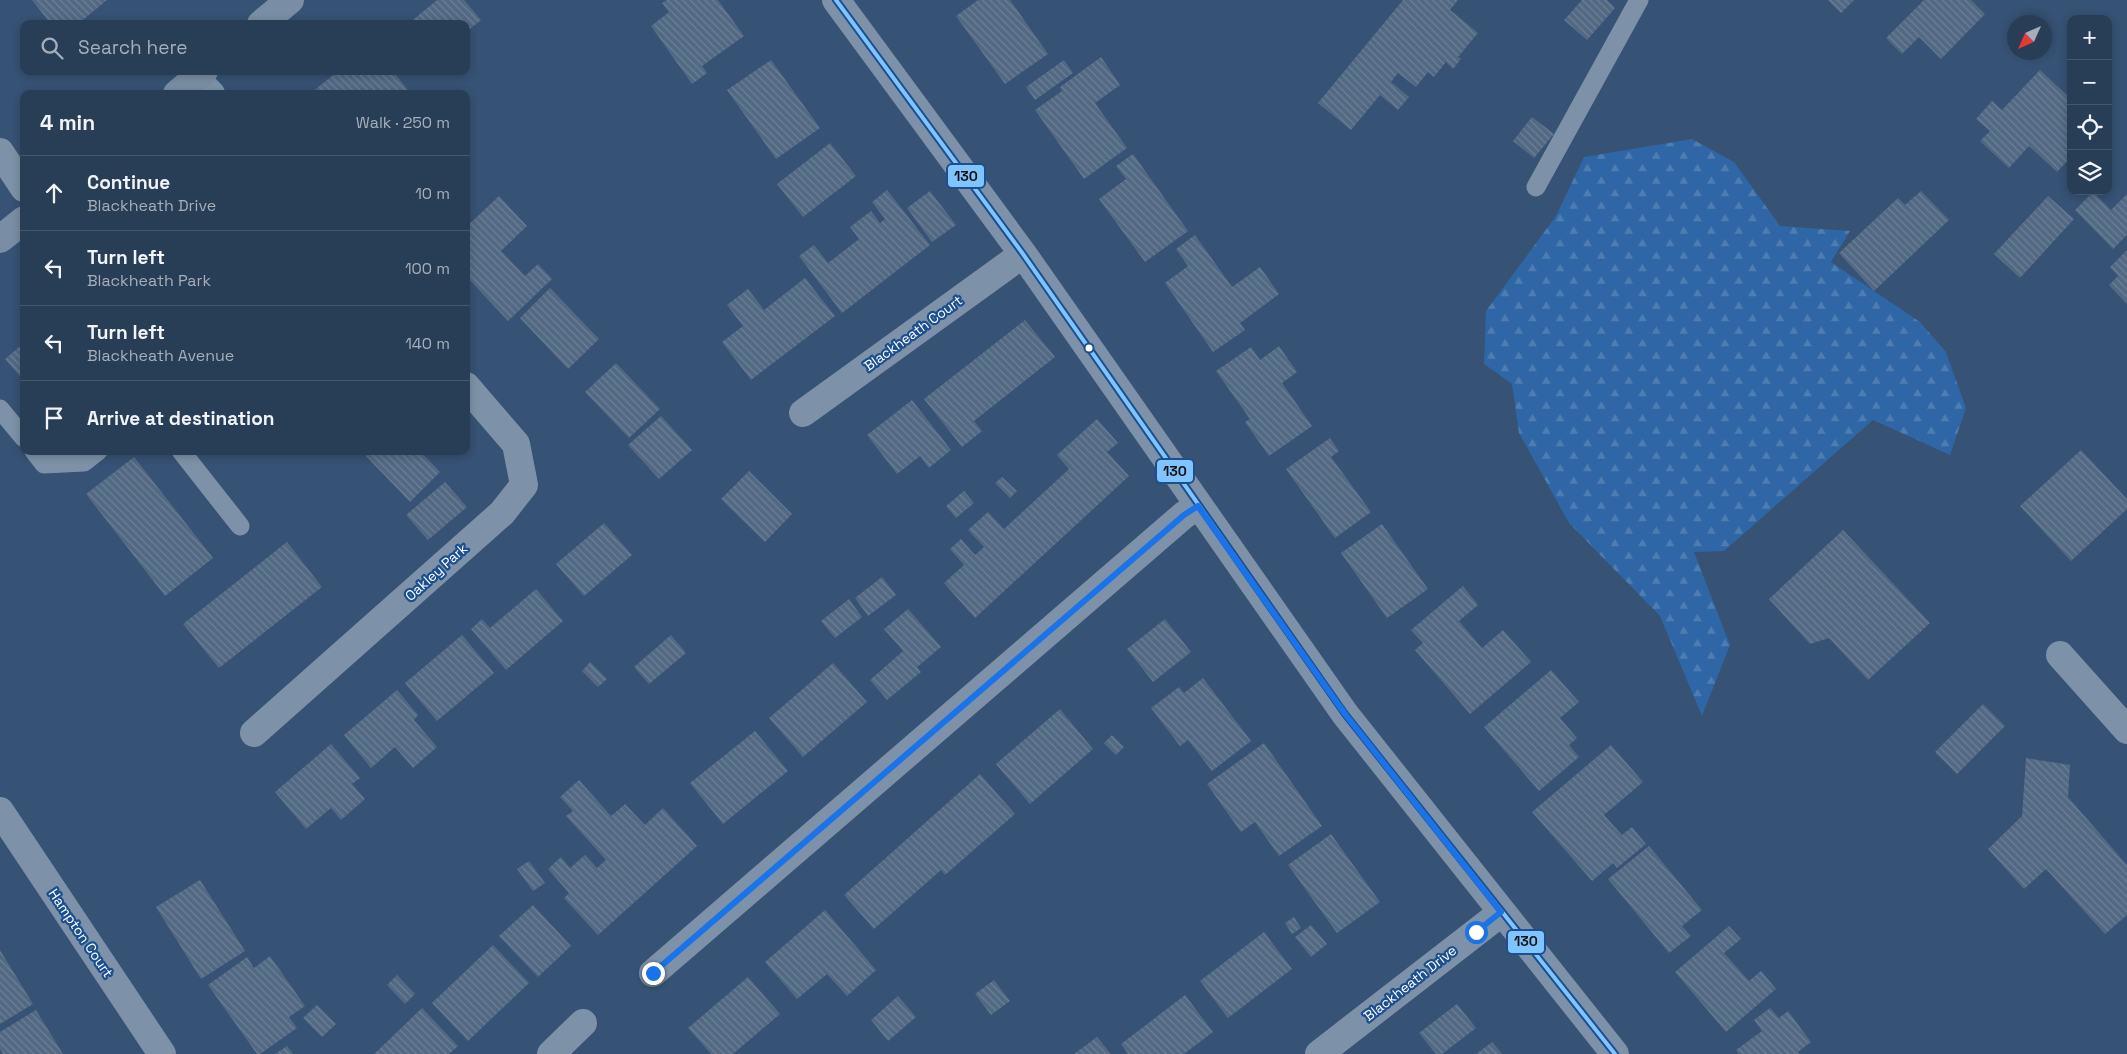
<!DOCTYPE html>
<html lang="en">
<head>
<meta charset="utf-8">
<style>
	:root { --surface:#283e57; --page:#344961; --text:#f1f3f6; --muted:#a5aeba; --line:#44576d }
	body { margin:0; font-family:"Space Grotesk",sans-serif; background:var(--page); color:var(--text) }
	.controls { position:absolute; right:15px; top:15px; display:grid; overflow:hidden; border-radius:10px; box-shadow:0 2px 8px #0003 }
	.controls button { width:45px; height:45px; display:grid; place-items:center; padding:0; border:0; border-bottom:1px solid var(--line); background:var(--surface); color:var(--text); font:25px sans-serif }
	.compass { position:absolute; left:2007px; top:15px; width:45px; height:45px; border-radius:50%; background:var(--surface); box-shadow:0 2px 8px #0003; rotate:225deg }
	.stop { position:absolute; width:15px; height:15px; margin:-11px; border:4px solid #1a73e8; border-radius:50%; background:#fff }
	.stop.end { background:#1a73e8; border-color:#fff; box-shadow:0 1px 5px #0008 }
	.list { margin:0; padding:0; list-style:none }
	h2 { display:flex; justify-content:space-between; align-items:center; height:65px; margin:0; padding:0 20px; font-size:21px }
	h2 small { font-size:16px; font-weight:400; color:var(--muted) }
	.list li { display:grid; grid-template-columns:32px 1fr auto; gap:15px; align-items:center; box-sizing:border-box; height:75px; padding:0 20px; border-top:1px solid var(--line) }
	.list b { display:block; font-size:19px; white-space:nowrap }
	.list p { margin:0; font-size:16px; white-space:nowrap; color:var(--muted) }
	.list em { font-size:16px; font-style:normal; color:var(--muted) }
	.icon { flex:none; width:28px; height:28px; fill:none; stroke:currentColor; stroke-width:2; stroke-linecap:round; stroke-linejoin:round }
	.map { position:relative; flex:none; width:2127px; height:1054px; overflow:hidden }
	.search { position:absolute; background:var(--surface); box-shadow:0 2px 8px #0003; left:20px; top:20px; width:450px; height:55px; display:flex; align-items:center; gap:12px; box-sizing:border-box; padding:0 18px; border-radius:10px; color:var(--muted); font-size:19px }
	.panel { position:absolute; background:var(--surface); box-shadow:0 2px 8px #0003; left:20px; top:90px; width:450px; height:365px; border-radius:10px }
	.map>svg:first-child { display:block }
</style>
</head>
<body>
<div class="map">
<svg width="2127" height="1054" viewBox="0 0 2127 1054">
	<defs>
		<pattern id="forest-firs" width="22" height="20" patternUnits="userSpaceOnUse" patternTransform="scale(1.25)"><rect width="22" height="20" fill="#2f66a5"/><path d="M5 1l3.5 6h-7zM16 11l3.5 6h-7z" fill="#4e7db2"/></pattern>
		<pattern id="building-back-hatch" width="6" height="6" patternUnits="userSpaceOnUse" patternTransform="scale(1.25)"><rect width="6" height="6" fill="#526984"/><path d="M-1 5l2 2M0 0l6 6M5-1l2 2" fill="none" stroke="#6c8096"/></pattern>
	</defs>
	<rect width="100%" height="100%" fill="#365274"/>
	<path fill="url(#forest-firs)" d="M1692,139l42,23 46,64 70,5 -19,31 89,60 26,30 20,56 -16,47 -77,-35 -149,131 -30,1 36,93 -28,71 -42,-100 -91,-93 -50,-90 -7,-49 -28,-20 2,-53 70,-95 28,-59z"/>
	<path fill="url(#building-back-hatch)" d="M32,0h75l-29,24h-27z
		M437,0h27l17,20 -15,12v-8h-58z
		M667,0h51l26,36 -42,30 5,7 -15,11 -41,-58 18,-14 -7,-9z
		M978,0h32l38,54 -43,30 -49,-68z
		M1403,0h55l-8,10 28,23 -20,24 3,2 -8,10 -7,-7 -12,15 -6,-5 -12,15 -18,-14 -7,9 18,15 -11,13 -18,-15 -29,35 -33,-27z
		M1582,0h25l8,8 -28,32 -23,-20z
		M1828,0h26l-13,13z
		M1924,0h47l14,14 -44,45 -22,-22 -17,17 -16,-16z
		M1101,57l19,28 -25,18 32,45 -43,31 -49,-69 27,-19 -2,-4z
		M771,60l49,68 -44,31 -49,-69z
		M1064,60l9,13 -38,27 -9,-13z
		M2040,70l31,29v58l-14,15 -28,-26 -20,22 -29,-27 10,-10 -14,-12 16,-18 10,9z
		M338,71h55l18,23h-101z
		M1532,117l22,17 -20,24 -21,-17z
		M830,143l26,33 -53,41 -26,-33z
		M1133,154l55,77 -43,31 -46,-63 27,-20 -10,-13z
		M887,190l43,55 -88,68 -43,-57 15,-11 14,18 31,-24 -9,-12 21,-16 9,12 5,-4 -13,-17z
		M930,191l26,34 -24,17 -25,-34z
		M1921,191l28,29 -75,71 -35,-38 59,-55 7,7z
		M2093,192l18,18 16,-16v41l-14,14 -38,-39z
		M499,196l28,30 -26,25 24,25 13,-12 14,15 -44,42 -42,-45v-49z
		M2048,196l26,23 -54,59 -26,-24z
		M1195,235l37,52 28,-20 19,27 -39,29 5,7 -32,22 -48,-69 23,-17 -12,-17z
		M2127,250v54l-18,-19 9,-9 -8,-9z
		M805,278l30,38 -84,64 -29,-38 21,-16 -16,-21 21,-16 16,21z
		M550,288l49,51 -31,30 -48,-51z
		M1025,320l30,37 -81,64 8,10 -20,16 -38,-48z
		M24,343v38l-19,-22z
		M1279,346l18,26 -15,11 30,43 -43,30 -24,-34 5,-3 -34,-48 35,-24 9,13z
		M616,363l44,46 -31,29 -44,-46z
		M912,400l39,50 -22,18 -9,-12 -23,18 -30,-39z
		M661,416l31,34 -33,29 -31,-34z
		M1097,419l21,24 -11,9 22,24 -154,142 -31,-35 20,-18 -14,-16 11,-10 14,16 9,-8 -16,-17 20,-18 16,17 65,-60 -12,-14z
		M1330,438l9,13 -8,6 40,55 -36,26 -49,-69z
		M2081,450l46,49v10l-56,52 -51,-55z
		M371,451h49l20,21 -30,30 -44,-46z
		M134,457l79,101 -48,38 -79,-102z
		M749,471l43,43 -27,28 -44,-43z
		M1002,477l15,14 -7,7 -15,-15z
		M445,482l22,25 -39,33 -22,-25z
		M964,491l10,12 -18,15 -10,-12z
		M604,523l28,32 -48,41 -28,-32z
		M1382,524l46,65 -41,29 -46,-65z
		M1843,530l87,93 -62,57 -39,-42 -19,6 -41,-45z
		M287,542l35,45 -103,81 -36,-44z
		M882,577l14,18 -28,21 -13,-18z
		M1463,586l15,19 -19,16 23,27 21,-18 28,32 -61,52 -55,-64 8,-7 -12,-13z
		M536,589l27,32 -57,49 -35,-41 11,-10 8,9z
		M849,599l13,18 -27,21 -14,-17z
		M908,609l33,38 -24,20 4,5 -34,28 -17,-20 33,-29 -19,-22z
		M1165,619l26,33 -38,30 -26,-33z
		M462,635l32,38 -57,48 -32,-38z
		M671,635l15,18 -37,31 -15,-17z
		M590,662l17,17 -9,8 -16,-16z
		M833,663l34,39 -64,55 -34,-39z
		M1551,670l28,32 -19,16 17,20 -8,7 10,12 -40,34 -55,-64z
		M1203,678l48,63 -39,30 -24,-31 -8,6 -29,-38 28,-21 5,6z
		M397,690l21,25 -4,5 23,27 -24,21 -18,-21 -24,21 -27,-33z
		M1983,704l22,22 -48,48 -22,-22z
		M1060,709l33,40 -63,55 -34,-40z
		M755,731l33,40 -65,53 -33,-41z
		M1112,735l12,12 -8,8 -12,-12z
		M1264,743l58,83 -43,30 -24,-34 -14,10 -34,-48z
		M331,744l29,34 -8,6 13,15 -24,21 -10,-12 -25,21 -31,-37z
		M1611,745l32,37 -39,33 18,20 10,-8 14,17 -29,24 -4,-5 -21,18 -60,-69z
		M2026,758l44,7 -2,32 59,68v50l-22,19 -59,-65 -22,20 -36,-40 34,-33z
		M980,774l35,40 -70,61 -4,-5 -67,59 -30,-34z
		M579,780l32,36 14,-12 20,21 18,-17 34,38 -99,89 -34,-37 5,-5 -21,-24 13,-12 9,11 15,-13 12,13 9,-8 -40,-44 7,-5 -13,-14z
		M1331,834l49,68 -43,31 -49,-68z
		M1649,846l53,64 -20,16 9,10 -22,17 -61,-74z
		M529,861l16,22 -12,8 -16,-22z
		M200,880l45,71 -44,28 -45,-72z
		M533,905l38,41 -33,31 -39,-41z
		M825,910l51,60 -29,26 -20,-22 -30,25 -32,-37z
		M1294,917l7,11 -9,6 -7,-11z
		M1311,925l16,19 -16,13 -16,-20z
		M1729,926l12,13 -17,14 25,28 12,-10 15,18 -50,43 -51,-60z
		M1264,932l28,37 -64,49 -28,-37z
		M493,945l36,38 -61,58 -36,-38z
		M0,950l33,54 -33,20z
		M270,956l35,50 -16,11 8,11 -37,26h-3l-49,-69 39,-28 7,11z
		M397,975l18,19 -10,10 -18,-19z
		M748,977l32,37 -47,40h-22l-23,-26z
		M994,980l16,21 -19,14 -16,-21z
		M1185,995l28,37 -29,22h-56l-7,-10z
		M898,996l18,21 -28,24 -17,-21z
		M1457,1004l19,24 -34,26h-6l-17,-21z
		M317,1005l19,19 -14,13 -19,-19z
		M422,1008l36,38 -9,8h-75z
		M1770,1008l9,10 9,-7 23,31 -13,10 2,2h-61l-3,-4 26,-19 -8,-11z
		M36,1010l27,44h-60l-3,-5v-17z
		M1097,1037l14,17h-37z
		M1492,1042l10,12h-26z
		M287,1046l6,8h-18z"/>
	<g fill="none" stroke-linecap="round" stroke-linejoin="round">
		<path stroke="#7d92a8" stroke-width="19" d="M1536,187l103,-187
			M0,409l24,29
			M34,451l10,13 40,-2 14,-11
			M181,451l59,75"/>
		<path stroke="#7d92a8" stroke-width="28" d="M836,0l187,254 322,460 270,340
			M195,78l16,16
			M0,152l24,36
			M803,413l220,-159
			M2060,655l67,75
			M254,733l248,-220 22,-28 -8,-41 -50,-58
			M0,811l162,243
			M653,973l531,-458 14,-9
			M551,1054l32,-31
			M1319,1054l182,-141"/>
		<path stroke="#798da4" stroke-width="28" d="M261,24l29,-24
			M177,94l27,-23
			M0,239l24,-19"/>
		<defs>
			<path id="bus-1" d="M836,0l187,254 322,460 270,340"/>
		</defs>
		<use href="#bus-1" stroke="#1b4f8f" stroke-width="8"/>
		<use href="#bus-1" stroke="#80c4ff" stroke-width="4"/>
	</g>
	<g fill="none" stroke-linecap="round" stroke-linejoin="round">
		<path stroke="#1a73e8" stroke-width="6" d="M653,973l531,-458 14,-9 147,208 156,198 -25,20"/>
	</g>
	<circle fill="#fff" stroke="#1b4f8f" stroke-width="2" cx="1089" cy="348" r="4.5"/>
	<g text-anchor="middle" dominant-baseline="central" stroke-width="4.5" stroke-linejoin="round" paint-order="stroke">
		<g font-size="14" fill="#fff" stroke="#1b4f8f">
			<text transform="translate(913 333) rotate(-36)">Blackheath Court</text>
			<text transform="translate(436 572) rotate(-42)">Oakley Park</text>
			<text transform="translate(81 933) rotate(56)">Hampton Court</text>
			<text transform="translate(1410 983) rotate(-38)">Blackheath Drive</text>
		</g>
	</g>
	<g stroke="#1b4f8f" stroke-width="2">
		<rect x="947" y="164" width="38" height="24" rx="5" fill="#80c4ff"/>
		<rect x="1156" y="459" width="38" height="24" rx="5" fill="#80c4ff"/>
		<rect x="1507" y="930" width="38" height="24" rx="5" fill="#80c4ff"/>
	</g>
	<g font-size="14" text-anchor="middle" font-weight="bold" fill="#111">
		<text x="966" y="181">130</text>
		<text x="1175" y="476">130</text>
		<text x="1526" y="946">130</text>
	</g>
</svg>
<div class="controls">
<button>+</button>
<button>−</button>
<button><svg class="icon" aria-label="locate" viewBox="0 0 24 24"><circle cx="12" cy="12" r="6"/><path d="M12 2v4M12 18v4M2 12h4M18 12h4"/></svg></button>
<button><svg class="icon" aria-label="layers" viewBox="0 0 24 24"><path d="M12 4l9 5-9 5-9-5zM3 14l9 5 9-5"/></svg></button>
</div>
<svg class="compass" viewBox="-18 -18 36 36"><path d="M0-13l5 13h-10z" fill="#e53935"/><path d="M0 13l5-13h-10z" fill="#a5aeba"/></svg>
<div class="stop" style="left:1476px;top:932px"></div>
<div class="stop end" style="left:653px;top:973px"></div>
<div class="search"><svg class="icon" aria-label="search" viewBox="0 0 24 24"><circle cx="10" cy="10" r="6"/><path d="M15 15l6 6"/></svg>Search here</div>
<section class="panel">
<h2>4 min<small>Walk · 250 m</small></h2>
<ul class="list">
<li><svg class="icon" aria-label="ahead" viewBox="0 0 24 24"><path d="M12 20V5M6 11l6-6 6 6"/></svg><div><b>Continue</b><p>Blackheath Drive</p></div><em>10 m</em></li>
<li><svg class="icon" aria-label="left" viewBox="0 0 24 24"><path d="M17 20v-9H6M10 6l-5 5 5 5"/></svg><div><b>Turn left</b><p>Blackheath Park</p></div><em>100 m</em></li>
<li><svg class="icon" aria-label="left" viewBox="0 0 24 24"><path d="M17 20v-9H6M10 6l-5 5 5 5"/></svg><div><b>Turn left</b><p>Blackheath Avenue</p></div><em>140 m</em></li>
<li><svg class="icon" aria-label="arrive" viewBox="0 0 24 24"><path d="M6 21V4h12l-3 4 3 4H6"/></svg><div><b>Arrive at destination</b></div></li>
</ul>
</section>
</div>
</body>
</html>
